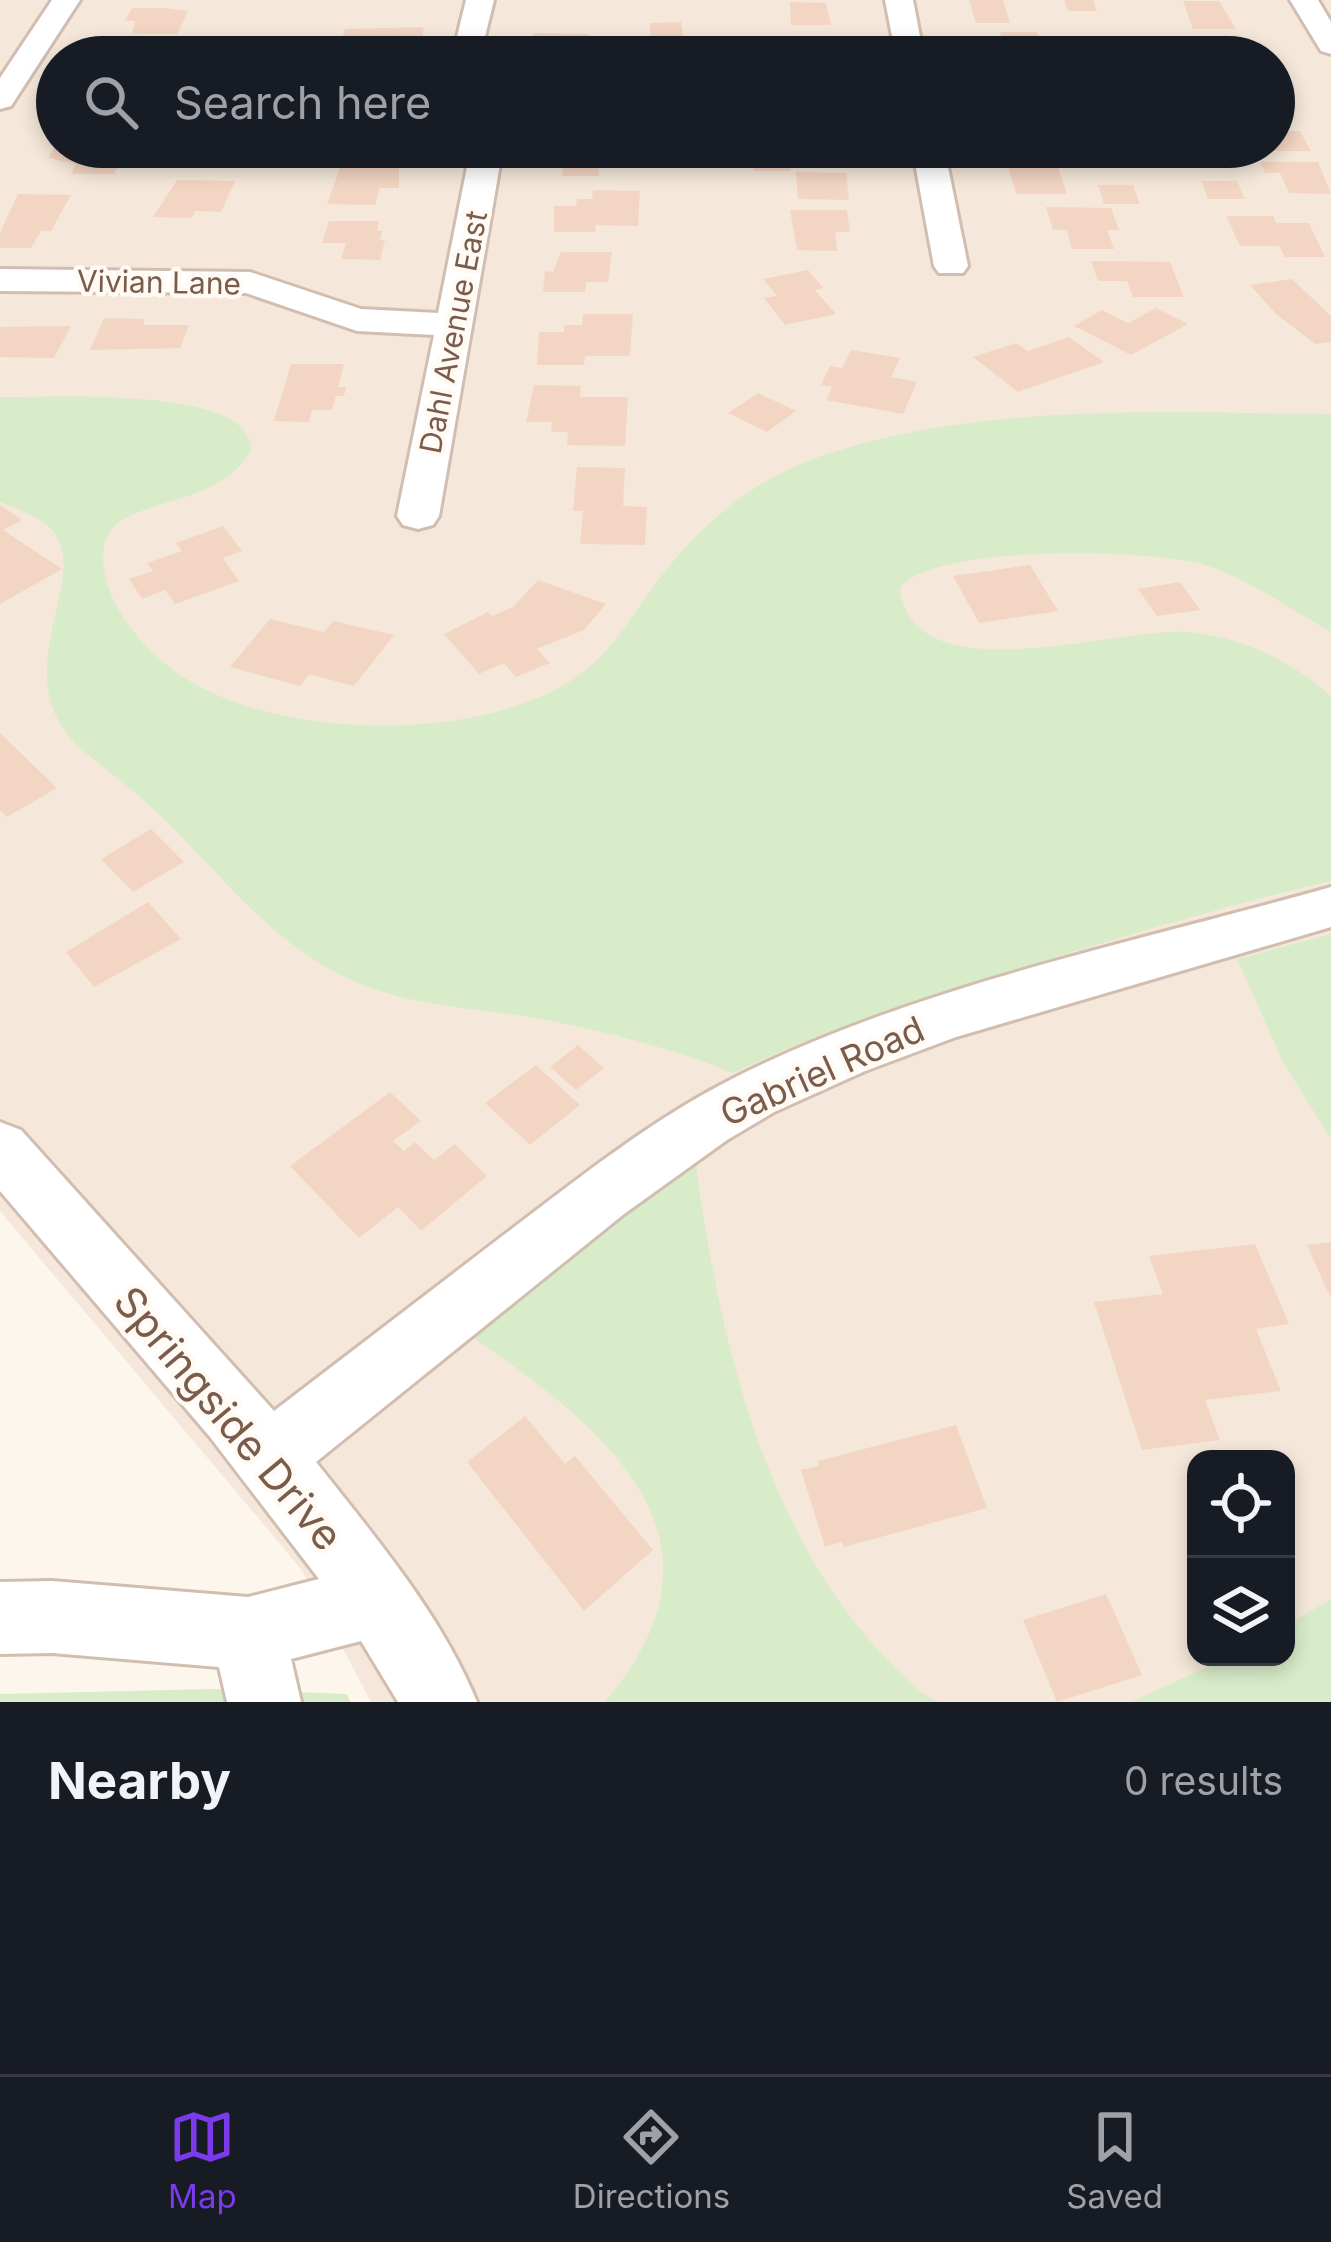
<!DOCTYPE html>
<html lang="en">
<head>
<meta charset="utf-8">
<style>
	:root { --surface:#171b24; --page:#242831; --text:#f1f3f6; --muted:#9ea1a6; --line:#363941; --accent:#7c3aed }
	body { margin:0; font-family:Inter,sans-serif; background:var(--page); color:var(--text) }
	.controls { position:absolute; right:36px; bottom:36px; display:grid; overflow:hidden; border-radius:24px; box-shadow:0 6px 18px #0003 }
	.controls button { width:108px; height:108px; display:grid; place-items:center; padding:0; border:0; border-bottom:3px solid var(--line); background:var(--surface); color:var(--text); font:60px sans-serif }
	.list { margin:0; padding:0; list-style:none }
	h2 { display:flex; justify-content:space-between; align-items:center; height:156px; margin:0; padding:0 48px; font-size:51px }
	h2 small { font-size:39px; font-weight:400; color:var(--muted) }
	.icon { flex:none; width:66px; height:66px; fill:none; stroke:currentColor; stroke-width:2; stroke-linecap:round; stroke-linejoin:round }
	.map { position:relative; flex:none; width:1331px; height:1702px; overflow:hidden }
	.search { position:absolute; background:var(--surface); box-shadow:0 6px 18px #0003; left:36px; right:36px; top:36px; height:132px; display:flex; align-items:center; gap:30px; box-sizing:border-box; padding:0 42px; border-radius:66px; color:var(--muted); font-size:45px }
	.sheet { height:372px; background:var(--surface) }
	nav { display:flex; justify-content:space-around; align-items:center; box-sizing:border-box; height:168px; border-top:3px solid var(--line); background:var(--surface); font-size:33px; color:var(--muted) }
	nav a { display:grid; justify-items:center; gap:6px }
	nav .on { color:var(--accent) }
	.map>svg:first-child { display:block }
</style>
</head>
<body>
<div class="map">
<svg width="1331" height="1702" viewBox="0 0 1331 1702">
	<rect width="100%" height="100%" fill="#fdf6ec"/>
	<path fill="#f5e8da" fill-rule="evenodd" d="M0,0h1331v1702h-960l-70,-133 -301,-358zM57,57h1217v90h-1217zM1196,1459h90v198h-90z"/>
	<path fill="#d8ecc9" d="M0,397c45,1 254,-13 251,53 -33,62 -135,45 -146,93 -11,46 30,97 63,123 93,76 318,80 414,7 32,-24 51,-59 74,-90 45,-60 100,-106 171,-129 156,-52 341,-41 504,-40v218c-41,-23 -79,-51 -123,-66 -51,-18 -278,-22 -308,22 13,111 222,36 291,44 55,7 98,28 140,64v185c-99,23 -197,52 -294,82 -104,31 -205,63 -304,110 -67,-27 -139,-45 -210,-57 -52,-8 -102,-10 -152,-28 -88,-32 -139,-101 -202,-164 -28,-29 -60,-51 -90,-77 -79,-75 19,-174 -30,-220 -13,-12 -34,-19 -49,-25z
		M1331,934v205l-48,-77 -46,-103z
		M696,1164c22,168 67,365 187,491 18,19 32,36 55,47h-333c138,-163 4,-271 -131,-364l138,-113z
		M1331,1599v103h-200l98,-45h57v-31z
		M213,1689l134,5 3,8h-350v-8z"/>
	<path fill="#f3d5c3" d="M969,0h34l7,23h-34z
		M1064,0h29l4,11h-29z
		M1183,1h36l17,28h-43z
		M790,2l36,1 5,22h-40z
		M132,8h33l23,3 -11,23h-31l-14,-1 3,-12h-10z
		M681,22l4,24 -35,-5v-18z
		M424,27l-3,17h-81l5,-15z
		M1000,32h37l9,24 -67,-1 -3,-12h27z
		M533,33l56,1 -1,23h-36l1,-6h-23z
		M1189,37h38l11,20 -54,-2 -6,-11h14z
		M764,38h65l2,13 -66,6z
		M265,39l31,1 -9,17h-31z
		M1274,131h26l11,20h-37z
		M55,147h73l-14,27h-43l5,-10 -28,-6z
		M590,147l70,1 -1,11h-61l1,17h-37l3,-24h24z
		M1063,147l5,15 -63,-1 -3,-13z
		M753,156h37l1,15h-38z
		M1260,162h58l13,32 -42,-1 -9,-20h-15z
		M366,166l33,2v20h-19l-5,17 -48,-1 13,-36z
		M1008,167h50l9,27h-51z
		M796,172l50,1 3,27 -51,-1z
		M177,180l58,1 -14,31 -26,-1 -3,7 -39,-1z
		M1201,181h36l8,18h-37z
		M1098,185h35l7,19h-36z
		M593,190l47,1 -2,35 -42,-1 -1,7h-41v-26h22l1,-7h15z
		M18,194l53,1 -20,36h-10l-10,17h-31v-15z
		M1046,207l65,1 8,22h-12l7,19h-42l-5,-19h-14z
		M790,210h57l3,22h-15l2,19 -40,-1z
		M1226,216h47l3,7h33l16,34h-40l-6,-11h-39z
		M329,221h50l-2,10h5l-2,9h5l-5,20 -39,-1 5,-16h-24z
		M561,252h51l-4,30h-22l-1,10h-42l2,-21 8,1z
		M1091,261l79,1 14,35h-51l-6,-16h-29z
		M808,270l15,18 -8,2 21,24 -51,11 -21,-27 13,-2 -14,-17z
		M1292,279l39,37v26l-16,2 -39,-30 -26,-29z
		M1156,308l32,16 -57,31 -57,-29 28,-16 26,13z
		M583,314h50l-3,42h-45l-1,9h-47l2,-33h25v-7h18z
		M104,318l41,1 -2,6h46l-9,23 -90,2z
		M71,326l-17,32 -54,-1v-30z
		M1069,337l35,25 -86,30 -45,-35 43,-14 12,8z
		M851,350l49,8 -9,19 26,5 -14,32 -77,-14 6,-13 -11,-2 9,-19 12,2z
		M291,364h53l-6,23h8l-2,9h-8l-4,14h-20l-3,12 -35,-1z
		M534,385l47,1 -1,11h48l-3,49 -58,-1 1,-13h-17l1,-10h-26z
		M758,393l38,18 -29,21 -39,-19z
		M577,467l48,1 -2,38 24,1 -2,38 -65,-1 3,-33h-10z
		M0,505l22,15 -19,10 59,39 -62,35z
		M223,526l19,25 -19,7 16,23 -64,23 -10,-14 -23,9 -13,-20 24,-8 -6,-8 35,-12 -6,-8z
		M1030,565l28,46 -79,12 -26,-47z
		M538,580l68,24 -22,26 -47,19 13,14 -34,14 -12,-14 -25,11 -35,-40 44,-22 4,4 21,-9z
		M1180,582l20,28 -43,6 -19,-27z
		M270,619l54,13 9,-11 61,14 -40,51 -45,-12 -9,12 -70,-19z
		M0,733l57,55 -50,29 -7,-7z
		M151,829l33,33 -51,30 -32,-33z
		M148,902l33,37 -87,48 -28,-35z
		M578,1045l26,23 -28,22 -26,-23z
		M536,1065l44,40 -50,40 -45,-42z
		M390,1092l31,29 -28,20 11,10 11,-9 19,18 21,-16 32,32 -66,55 -23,-24 -39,31 -69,-72z
		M1331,1242v57l-24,-54z
		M1255,1244l34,80 -33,5 25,62 -76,9 15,40 -78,10 -48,-148 69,-8 -14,-38z
		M525,1416l40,48 10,-8 78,94 -69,61 -117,-149z
		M956,1425l31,83 -143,39 -2,-5 -17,5 -24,-77 18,-4 -1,-5z
		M1106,1594l36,81 -85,27 -34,-82z"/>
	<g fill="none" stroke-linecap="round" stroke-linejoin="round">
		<defs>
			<path id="minor" d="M52,0h28l-69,106 -11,3v-31z
				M466,0h28l-14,57h-28z
				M885,0h28l11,57h-28z
				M1290,0h28l13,22v32l-10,-3z
				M471,147h32l-64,369 -6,9 -15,4 -15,-4 -6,-9 37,-181 -77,-4 -111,-38 -246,-2v-22l250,3 111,37 77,4z
				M912,147h32l24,119 -5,7h-24l-5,-7z
				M1331,887v40l-375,110 -91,34 -91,41 -47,28 -103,74 -308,248c59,75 125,152 161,240h-79l-37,-61 -70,18 10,43h-74l-8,-35 -167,-14 -52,1v-72l52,-1 196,16 71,-18 -109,-142 -210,-246v-69l21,8 253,281c80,-61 159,-122 239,-183 70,-53 140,-109 219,-149 180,-92 404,-137 599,-192z"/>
		</defs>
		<use href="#minor" stroke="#d1beb0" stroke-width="6"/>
		<use href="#minor" fill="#fff" fill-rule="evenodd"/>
	</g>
	<g text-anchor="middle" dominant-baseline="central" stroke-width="9" stroke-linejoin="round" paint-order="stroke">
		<g font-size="30" fill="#7a5c4d" stroke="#fffaf3">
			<text transform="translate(159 282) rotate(1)">Vivian Lane</text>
			<text transform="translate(453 332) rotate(-79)">Dahl Avenue East</text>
		</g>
		<g font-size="36" fill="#7a5c4d" stroke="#fffaf3">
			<text transform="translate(822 1071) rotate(-24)">Gabriel Road</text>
		</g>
		<g font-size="42" fill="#7a5c4d" stroke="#fffaf3">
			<text transform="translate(229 1418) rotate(50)">Springside Drive</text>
		</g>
	</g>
</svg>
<div class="controls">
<button><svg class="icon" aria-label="locate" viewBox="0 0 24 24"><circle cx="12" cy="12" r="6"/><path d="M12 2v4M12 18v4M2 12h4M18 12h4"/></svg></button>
<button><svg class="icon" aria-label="layers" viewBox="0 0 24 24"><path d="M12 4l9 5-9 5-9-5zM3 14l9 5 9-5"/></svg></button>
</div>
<div class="search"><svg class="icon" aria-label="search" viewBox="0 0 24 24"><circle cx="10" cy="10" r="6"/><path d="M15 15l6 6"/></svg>Search here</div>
</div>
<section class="sheet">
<h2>Nearby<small>0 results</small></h2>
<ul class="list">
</ul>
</section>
<nav>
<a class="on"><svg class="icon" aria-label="map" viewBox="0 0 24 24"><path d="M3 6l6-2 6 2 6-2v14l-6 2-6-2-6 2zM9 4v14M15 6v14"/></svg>Map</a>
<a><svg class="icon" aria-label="directions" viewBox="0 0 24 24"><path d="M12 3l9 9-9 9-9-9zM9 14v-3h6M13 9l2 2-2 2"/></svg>Directions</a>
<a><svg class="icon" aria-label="saved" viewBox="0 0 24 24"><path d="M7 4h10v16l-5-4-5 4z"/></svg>Saved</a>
</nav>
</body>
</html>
